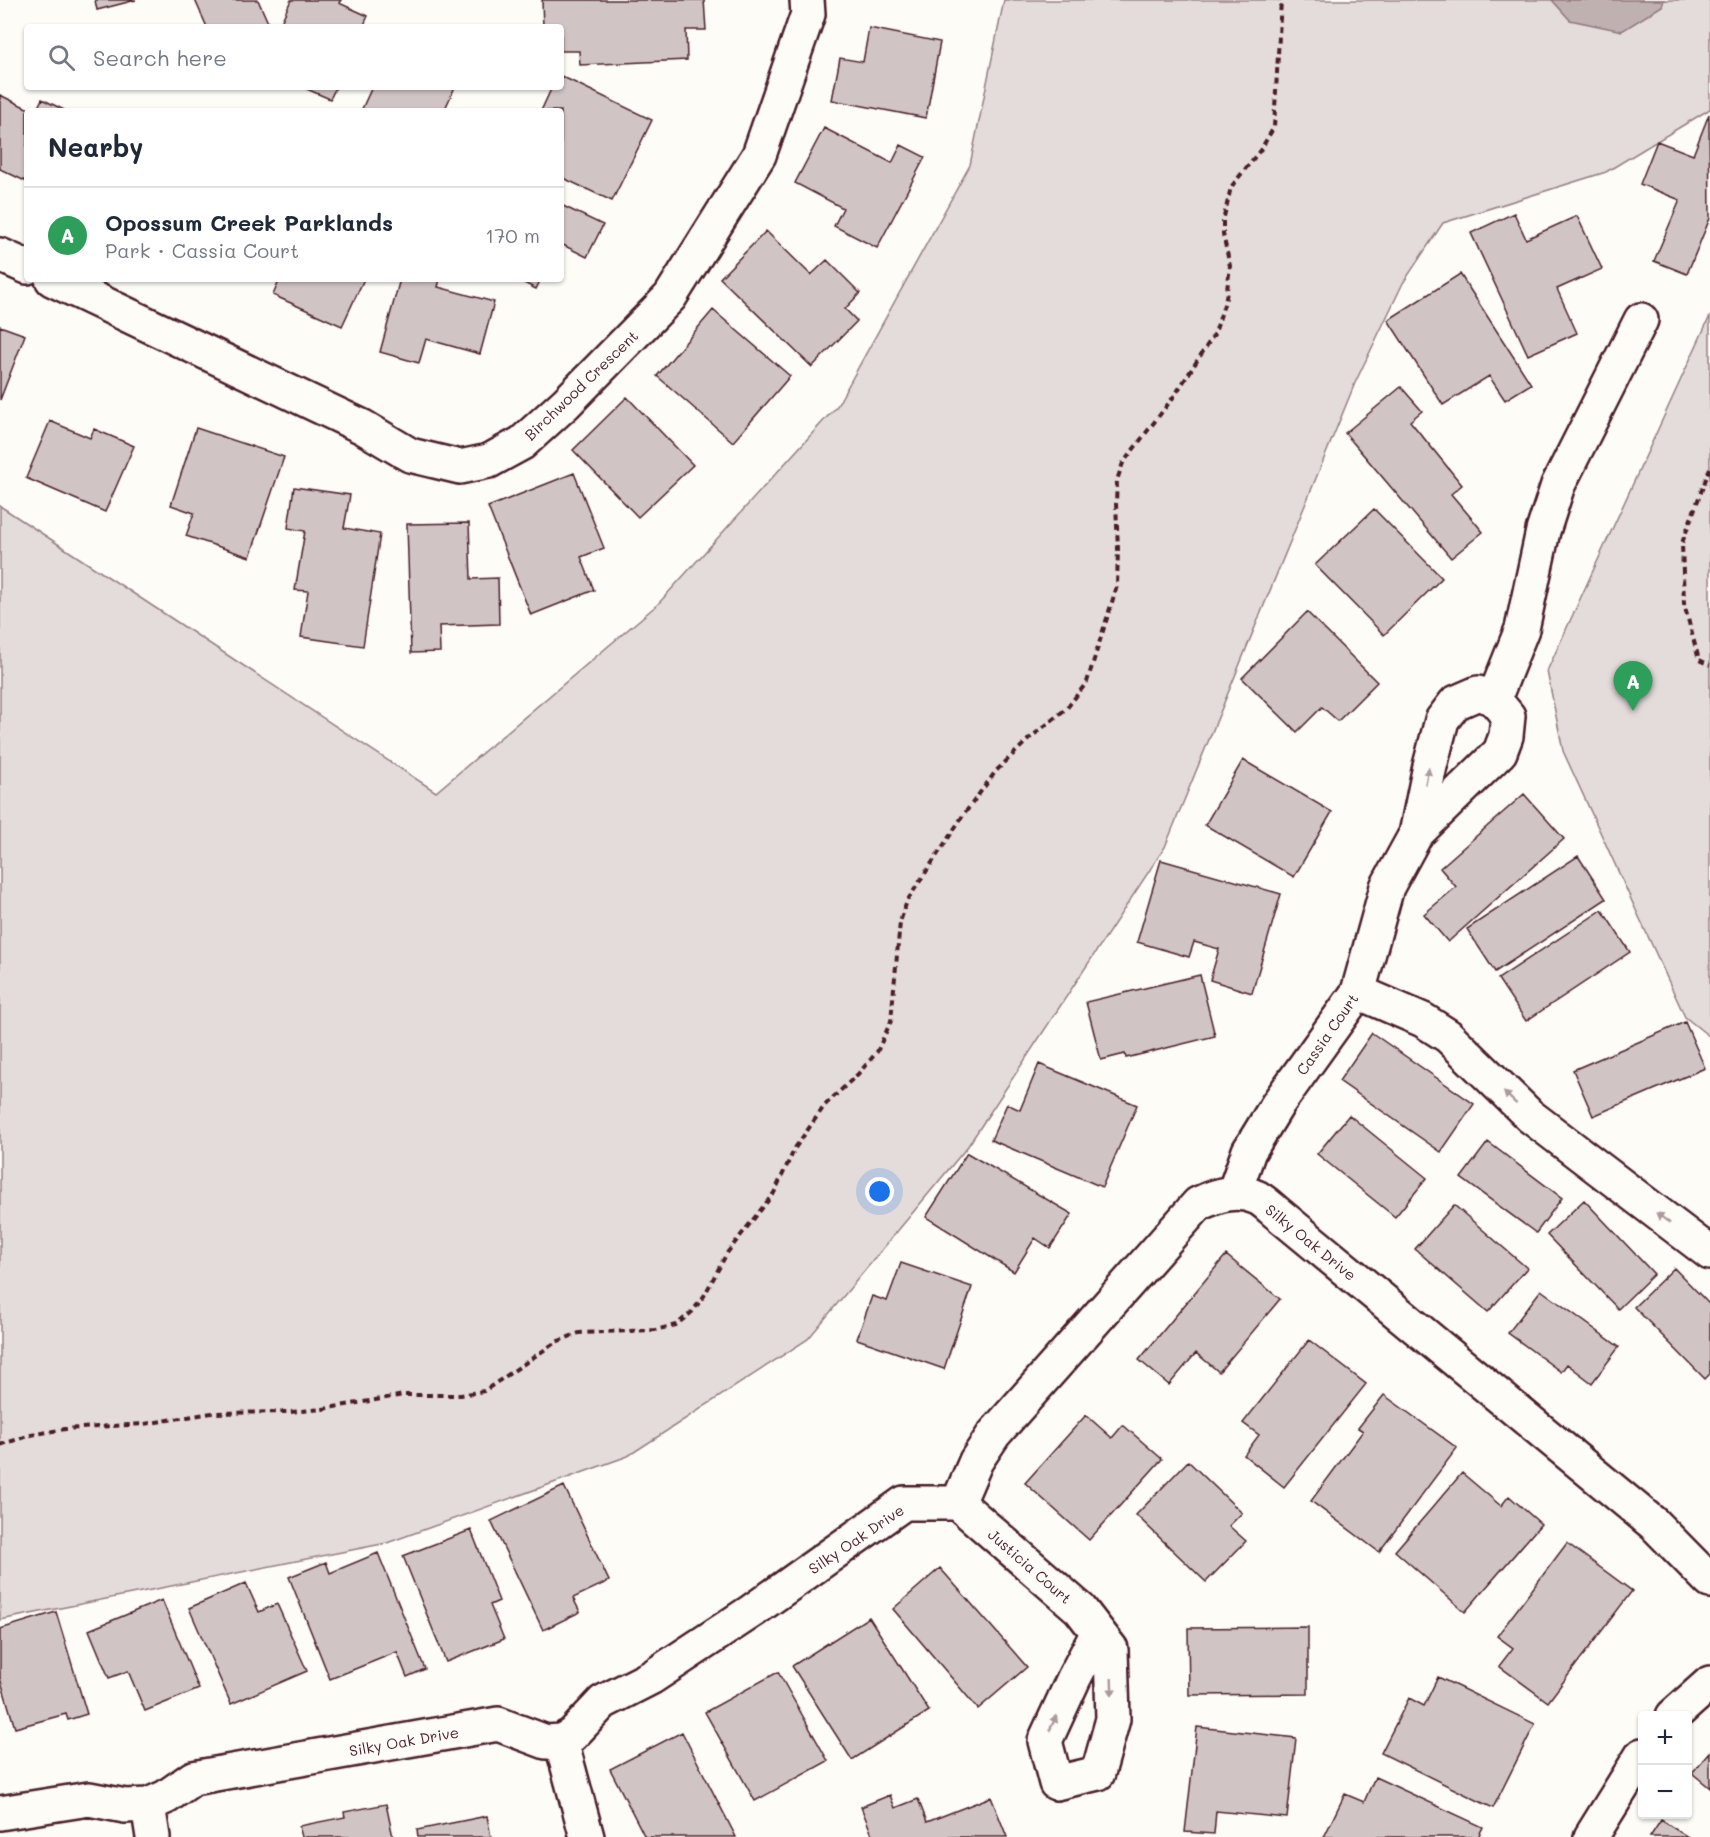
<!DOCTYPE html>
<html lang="en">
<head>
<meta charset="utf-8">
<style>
	:root { --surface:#fff; --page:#f6f6f7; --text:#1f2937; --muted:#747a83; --line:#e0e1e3; --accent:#2563eb }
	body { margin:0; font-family:Mali,sans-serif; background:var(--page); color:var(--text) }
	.controls { position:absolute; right:18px; bottom:18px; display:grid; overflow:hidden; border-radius:6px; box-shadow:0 2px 4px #0004 }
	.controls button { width:54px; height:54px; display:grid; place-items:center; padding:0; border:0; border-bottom:2px solid var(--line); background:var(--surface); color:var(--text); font:30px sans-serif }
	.you { position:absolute; left:880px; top:1192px; width:21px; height:21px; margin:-15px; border:4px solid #fff; border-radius:50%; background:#1a73e8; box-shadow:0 0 0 9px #1a73e833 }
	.badge { display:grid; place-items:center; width:39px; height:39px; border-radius:50%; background:var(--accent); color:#fff; font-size:20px; font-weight:700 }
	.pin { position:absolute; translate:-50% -50px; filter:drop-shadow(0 2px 3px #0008) }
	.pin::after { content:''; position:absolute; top:32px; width:21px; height:18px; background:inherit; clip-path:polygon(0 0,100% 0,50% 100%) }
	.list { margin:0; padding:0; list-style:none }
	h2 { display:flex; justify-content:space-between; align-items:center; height:78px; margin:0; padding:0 24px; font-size:26px }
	h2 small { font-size:20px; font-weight:400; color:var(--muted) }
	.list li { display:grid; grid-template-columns:39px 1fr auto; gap:18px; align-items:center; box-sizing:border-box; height:96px; padding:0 24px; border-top:2px solid var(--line) }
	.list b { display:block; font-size:22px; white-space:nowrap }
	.list p { margin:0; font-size:20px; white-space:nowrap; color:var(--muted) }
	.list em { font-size:20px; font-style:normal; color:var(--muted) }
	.icon { flex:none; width:33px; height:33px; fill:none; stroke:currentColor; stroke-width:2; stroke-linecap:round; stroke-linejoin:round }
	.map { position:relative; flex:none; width:1710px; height:1837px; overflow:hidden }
	.search { position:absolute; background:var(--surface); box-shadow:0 2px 4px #0004; left:24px; top:24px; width:540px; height:66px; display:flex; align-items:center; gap:15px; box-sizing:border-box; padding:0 21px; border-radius:6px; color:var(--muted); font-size:22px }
	.panel { position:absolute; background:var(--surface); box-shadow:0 2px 4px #0004; left:24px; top:108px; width:540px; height:174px; border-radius:6px }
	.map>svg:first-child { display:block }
</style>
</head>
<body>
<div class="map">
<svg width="1710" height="1837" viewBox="0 0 1710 1837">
	<rect width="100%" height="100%" fill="#fdfcf7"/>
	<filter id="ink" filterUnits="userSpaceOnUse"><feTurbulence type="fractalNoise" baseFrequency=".0167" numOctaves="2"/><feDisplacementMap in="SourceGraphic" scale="12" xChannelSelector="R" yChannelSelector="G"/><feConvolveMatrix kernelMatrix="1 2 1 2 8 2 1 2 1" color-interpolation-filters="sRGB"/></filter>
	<g filter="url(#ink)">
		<path fill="#e3dcda" stroke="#967e82" stroke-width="1.5" d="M1004,0h706v109l-104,63 -163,51 -40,60 -48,100 -190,464 -197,299 -160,193 -180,117 -241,87 -387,77v-1114l436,286 222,-188 179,-198 133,-241z
			M1710,316v721l-25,-20 -122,-266 -16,-80z"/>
		<path fill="#c0b1b1" stroke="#91777b" stroke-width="1.5" d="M1552,0h112l-2,6 -40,25 -52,-11z"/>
		<path fill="#d0c5c4" stroke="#4a1f2b" stroke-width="1.5" d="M95,0h41l-39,10z
			M195,0h63l12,27h-63z
			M291,0h50l-2,3 29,13 -5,11h-84z
			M542,0h162l2,30h-20l1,30 -107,5 -1,-14h-18v-24h-18z
			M869,28l71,14 -14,76 -94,-18 8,-42 23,4z
			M561,76l91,44 -40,81 -51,-24v-66h-20l11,-24h9z
			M302,87h34l-6,12z
			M372,87h83l-11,24h-83z
			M0,95l33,16h-6v71l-27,-13z
			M42,99l24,12h-30z
			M1709,114l1,104 -23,56 -33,-13 26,-61 -40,-16 17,-43 36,14z
			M824,128l68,35 9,-18 24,12 -48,91 -43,-22 9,-18 -48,-25z
			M561,205l42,20 -16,32 -26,-13z
			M1514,213l12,26 51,-23 25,53 -45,20 20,44 -49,22 -57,-122z
			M766,231l45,44 16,-15 33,33 -15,16 12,12 -45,46 -92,-89z
			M1460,274l71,110 -26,16 -16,-24 -46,29 -55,-85z
			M280,279h84l-22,47 -69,-31z
			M400,279h40l-2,8 56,15 -14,52 -54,-15 -7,24 -39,-11z
			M516,279h25l-5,10z
			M713,310l77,66 -57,66 -76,-66z
			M0,326l25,9 -25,65z
			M1401,387l21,24 -12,10 52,64 -11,9 32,38 -32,26 -106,-125z
			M627,397l66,68 -55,52 -65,-67z
			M50,421l40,17 4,-9 40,17 -29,66 -79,-34z
			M196,428l88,29 -34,100 -64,-21 8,-23 -23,-8z
			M574,473l30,75 -23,9 13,33 -63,25 -43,-108z
			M294,487l56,8 -6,33 36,6 -17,112 -62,-9 7,-46 -13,-1 10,-59 -17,-3z
			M1374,509l68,69 -58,57 -69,-70z
			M469,523l2,56 27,-1 1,46 -60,2 1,26 -29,1 -4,-129z
			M1307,612l70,70 -39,39 -16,-14 -25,25 -55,-54z
			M1243,760l89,52 -38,65 -89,-52z
			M1524,794l40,45 -116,103 -24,-28 32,-27 -16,-19z
			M1578,856l28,43 -111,73 -28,-43z
			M1161,860l120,34 -29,99 -42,-13 9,-31 -25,-7 -5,15 -52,-15z
			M1602,910l28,42 -104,69 -28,-42z
			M1200,975l15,61 -89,22 -1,-4 -24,6 -15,-58z
			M1685,1022l20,46 -112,48 -20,-46z
			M1372,1033l102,71 -33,48 -102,-71z
			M1039,1064l98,41 -35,82 -111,-47 16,-36 13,6z
			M1349,1115l78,63 -32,39 -78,-63z
			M1488,1142l74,56 -26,35 -75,-55z
			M967,1153l105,61 -22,34 -15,-10 -21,34 -88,-55z
			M1584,1200l70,74 -36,35 -71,-74z
			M1454,1205l73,63 -39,44 -73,-63z
			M1226,1255l54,44 -61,73 -23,-19 -27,32 -30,-25z
			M901,1263l71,24 -28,82 -87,-30 15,-43 15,5z
			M1674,1268l36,37v69l-5,5 -71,-72z
			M1541,1290l78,57 -27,36 -25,-19 -6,8 -53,-39z
			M1309,1340l57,44 -82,103 -40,-32 15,-20 -16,-12z
			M1384,1395l73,53 -78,104 -68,-51 52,-70 -5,-3z
			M1086,1415l26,23 11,-13 39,34 -73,81 -64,-57z
			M1188,1461l54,52 -13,13 17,15 -40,41 -70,-67z
			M1462,1473l39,33 8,-10 32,28 -76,88 -70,-61z
			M564,1486l45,95 -36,17 7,14 -37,18 -52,-109z
			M471,1530l28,71 -9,4 14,34 -58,23 -43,-106z
			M1567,1543l65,48 -84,111 -49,-36 14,-18 -16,-12z
			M378,1553l47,116 -18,8 -10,-25 -67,27 -41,-102 37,-15 4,11z
			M940,1568l87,99 -49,42 -85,-100z
			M246,1583l13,29 18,-8 30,67 -76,33 -42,-96z
			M162,1600l37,89 -54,22 -17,-40 -19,7 -20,-48z
			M56,1612l31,102 -19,6 -2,-6 -51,14 -15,-50v-49z
			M869,1617l60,94 -77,49 -60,-94z
			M1308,1627v67l-119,1 -1,-67z
			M778,1672l50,89 -73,40 -50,-89z
			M1438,1677l97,47 -42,84 -112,-55 28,-55 15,8z
			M1197,1727l99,11 -9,80 -71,-7 -2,23 -29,-2z
			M682,1732l54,105h-91l-35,-68z
			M1710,1752v36l-18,-15z
			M1375,1777l108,50 -5,10h-154l21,-43 19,8z
			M890,1795l5,13 23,-9 9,23 64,-25 16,40h-134l-12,-30z
			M386,1804l7,33h-91l-3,-11 46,-9 -1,-5z
			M487,1816l4,21h-73l-1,-7z
			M1661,1820l27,17h-38z"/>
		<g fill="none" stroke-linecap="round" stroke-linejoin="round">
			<defs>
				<path id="minor" d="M0,255l27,12
					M52,279l311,148 47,28 50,12 29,-6 33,-18 44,-40 104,-106 89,-142 49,-141 -1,-14
					M1494,699l28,-70 21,-98 15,-46 83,-165
					M1358,992l65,28 25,16 82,80 180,137
					M1234,1193l15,-42 30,-49 79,-110 29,-105 29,-53 14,-68 12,-46 13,-17 23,-10 16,6 14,17 -2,20 -6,16 -84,82
					M958,1503l122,106 31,40 2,70 -15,54 -42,10 -11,-42 29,-63 24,-46
					M1673,1716l37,-33
					M561,1741l26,96
					M148,1805l5,32
					M0,1813l89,-14 36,7 23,-1 18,-8 27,-19 305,-54 48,18 15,-1 11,-6 31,-33 49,-25 100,-66 152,-108h54l18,-42 18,-27 204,-230c19,-9 39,-16 60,-6 7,4 13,10 19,15l377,311 56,57
					M1591,1837l51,-82"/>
			</defs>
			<use href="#minor" stroke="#4a1f2b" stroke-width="38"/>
			<path stroke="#4a1f2b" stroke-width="4" stroke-dasharray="6 4.5" stroke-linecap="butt" d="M1710,468l-28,75 2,61 15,56 11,5
				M0,1445l31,-10 34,-6 79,-5 68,-11 78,-1 33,-3 81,-14h57l23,-4 72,-49 23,-9 76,-3 21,-5 16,-13 12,-16 23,-43 47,-60 21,-45 30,-43 33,-31 19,-22 14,-31 9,-99 7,-21 55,-84 34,-46 34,-33 37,-30 20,-26 30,-96 1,-37 -2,-46 1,-23 6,-17 52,-68 40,-62 11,-35 4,-32 -7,-32v-13l8,-34 30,-38 13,-22 7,-127"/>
			<use href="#minor" stroke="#fdfcf7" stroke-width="33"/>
		</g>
		<defs><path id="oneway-solid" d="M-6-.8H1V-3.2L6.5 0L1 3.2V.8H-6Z" transform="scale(1.5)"/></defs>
		<g fill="#ac999b">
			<use href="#oneway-solid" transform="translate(1427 776) rotate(-79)"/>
			<use href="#oneway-solid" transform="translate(1510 1098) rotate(-137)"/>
			<use href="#oneway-solid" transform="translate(1663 1218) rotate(-143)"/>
			<use href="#oneway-solid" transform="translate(1112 1687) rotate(88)"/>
			<use href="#oneway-solid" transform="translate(1053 1723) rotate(-65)"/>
		</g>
	</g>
	<g text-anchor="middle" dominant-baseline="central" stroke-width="4.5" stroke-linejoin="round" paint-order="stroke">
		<g font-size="15" fill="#4a1f2b" stroke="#fdfcf7">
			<text transform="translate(581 385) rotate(-44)">Birchwood Crescent</text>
			<text transform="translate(1327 1034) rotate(-55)">Cassia Court</text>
			<text transform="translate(1311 1242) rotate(39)">Silky Oak Drive</text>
			<text transform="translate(856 1539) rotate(-34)">Silky Oak Drive</text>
			<text transform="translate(1030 1566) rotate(41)">Justicia Court</text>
			<text transform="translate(404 1741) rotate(-10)">Silky Oak Drive</text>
		</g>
	</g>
</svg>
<div class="controls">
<button>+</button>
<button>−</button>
</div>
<div class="you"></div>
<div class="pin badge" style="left:1633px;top:711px;background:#2e9e5b">A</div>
<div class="search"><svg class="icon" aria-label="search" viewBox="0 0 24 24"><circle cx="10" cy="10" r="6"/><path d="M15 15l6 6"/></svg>Search here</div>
<section class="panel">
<h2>Nearby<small></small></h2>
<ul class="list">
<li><span class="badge" style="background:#2e9e5b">A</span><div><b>Opossum Creek Parklands</b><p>Park · Cassia Court</p></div><em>170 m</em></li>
</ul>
</section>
</div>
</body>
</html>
